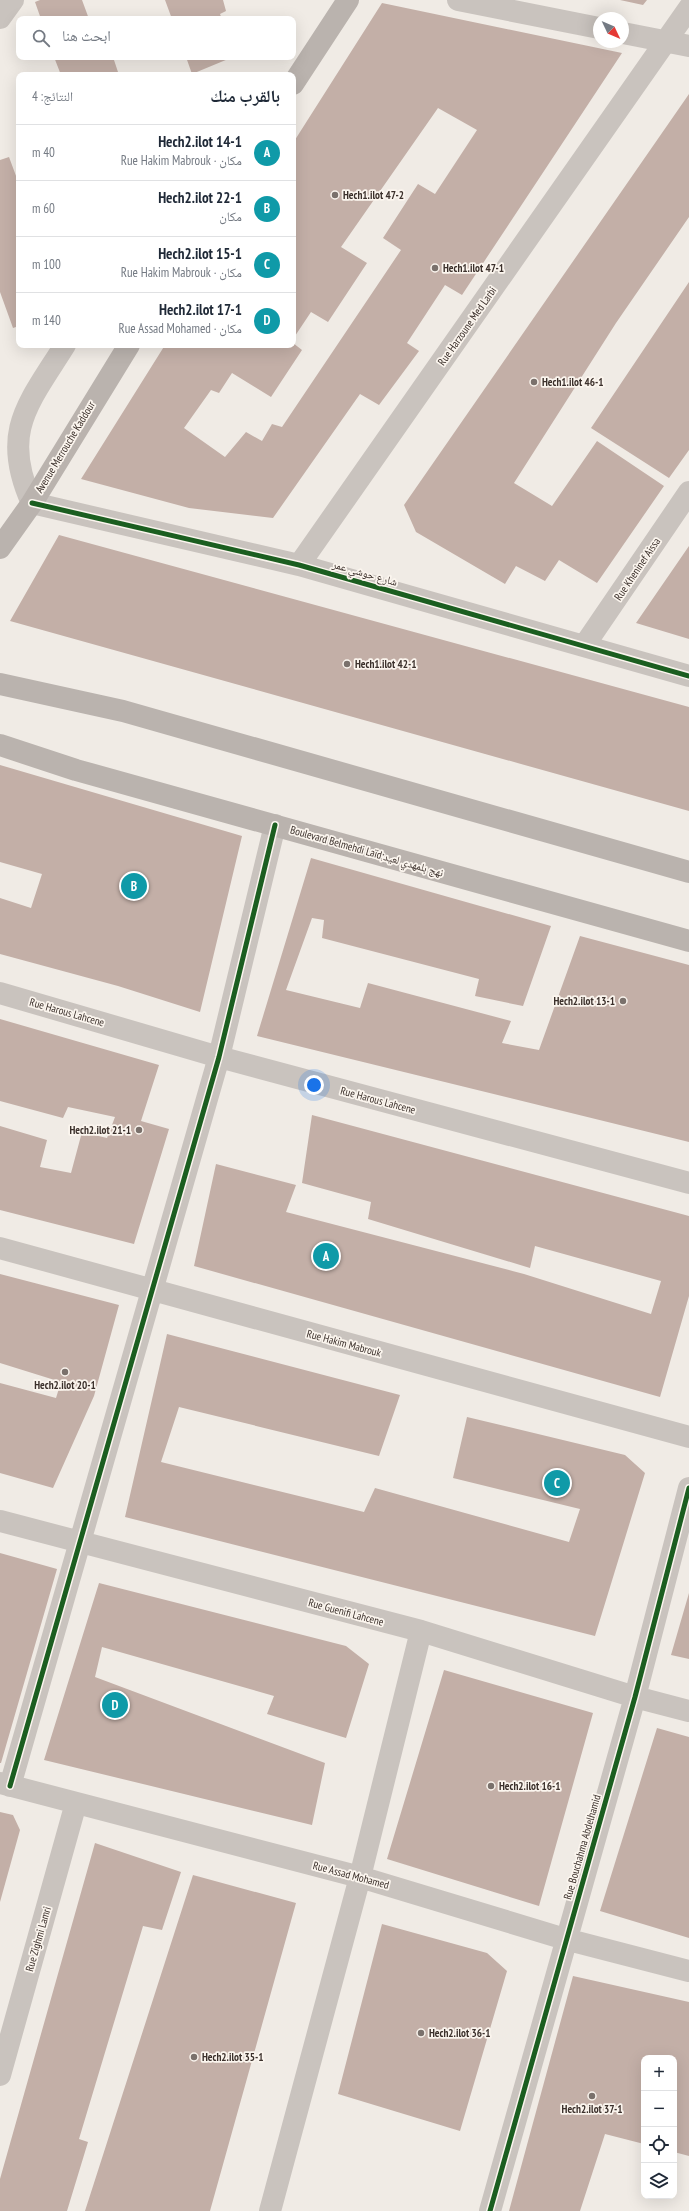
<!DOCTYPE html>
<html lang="ar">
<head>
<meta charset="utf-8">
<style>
	:root { --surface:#fff; --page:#f6f6f7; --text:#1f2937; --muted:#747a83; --line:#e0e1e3; --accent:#0b8043 }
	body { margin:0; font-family:"PT Sans Narrow","Noto Naskh Arabic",sans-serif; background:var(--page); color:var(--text); direction:rtl }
	.controls { position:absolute; right:12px; bottom:12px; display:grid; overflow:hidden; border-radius:8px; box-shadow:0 4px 16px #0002 }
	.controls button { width:36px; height:36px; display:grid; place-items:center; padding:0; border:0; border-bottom:1px solid var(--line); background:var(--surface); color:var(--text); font:20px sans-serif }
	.compass { position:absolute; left:593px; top:12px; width:36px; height:36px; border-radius:50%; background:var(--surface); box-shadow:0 4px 16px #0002; rotate:134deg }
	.you { position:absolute; left:314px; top:1085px; width:14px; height:14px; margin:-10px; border:3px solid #fff; border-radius:50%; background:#1a73e8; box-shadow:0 0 0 6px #1a73e833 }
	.badge { display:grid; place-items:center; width:26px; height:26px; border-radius:50%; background:var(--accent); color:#fff; font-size:13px; font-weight:700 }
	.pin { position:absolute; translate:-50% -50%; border:2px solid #fff; box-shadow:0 1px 4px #0006 }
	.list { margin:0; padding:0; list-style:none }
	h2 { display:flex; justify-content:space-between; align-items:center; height:52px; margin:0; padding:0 16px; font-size:17px }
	h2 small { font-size:13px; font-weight:400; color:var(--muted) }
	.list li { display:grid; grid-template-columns:26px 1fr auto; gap:12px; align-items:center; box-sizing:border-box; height:56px; padding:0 16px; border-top:1px solid var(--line) }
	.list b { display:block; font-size:15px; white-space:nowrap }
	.list p { margin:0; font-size:13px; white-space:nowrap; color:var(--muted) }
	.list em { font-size:13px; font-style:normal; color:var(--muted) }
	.icon { flex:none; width:22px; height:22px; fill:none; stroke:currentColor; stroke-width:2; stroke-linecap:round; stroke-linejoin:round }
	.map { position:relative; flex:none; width:689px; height:2211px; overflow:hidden; direction:ltr }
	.search { position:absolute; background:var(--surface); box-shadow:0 4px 16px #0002; left:16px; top:16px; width:280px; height:44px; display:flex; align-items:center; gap:10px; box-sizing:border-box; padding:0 14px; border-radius:8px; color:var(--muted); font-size:15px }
	.panel { position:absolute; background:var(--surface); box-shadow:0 4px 16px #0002; left:16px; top:72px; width:280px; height:276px; border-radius:8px; direction:rtl }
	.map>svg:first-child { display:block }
</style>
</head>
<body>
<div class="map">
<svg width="689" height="2211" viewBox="0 0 689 2211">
	<rect width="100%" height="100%" fill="#f0ebe5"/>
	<path fill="#c3afa7" d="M40,0h42l7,19h-48l-6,-17z
		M165,0h58l3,11 -6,3 2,5h-50z
		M620,0h27l-4,5z
		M382,3l240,50 -160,242 -17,-10 -38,58 12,8 -40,54 -19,-11 -87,124 -84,-10 -108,-29 84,-134h128v-2l9,7 -31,47 -39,-24 -13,20 -8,-3 -27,38 41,29 21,-25 16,9 10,-17 10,3 119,-177 -18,-12 35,-54 17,10 42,-64 -39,-22 -97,139 26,16 -39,59 -17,-10 -18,27v-196z
		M54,57h59l6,18h-58z
		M186,57h47l-41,17z
		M689,94v123l-73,106 -102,160 38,23 45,-65 67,45 -67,97 -38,-23 -14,21 -29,-15 -11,18 -89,-52 -12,-27z
		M9,157l10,27v142l-6,2 -13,-36v-132z
		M689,282v168l-20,28 -78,-50z
		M59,535l630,172v104l-679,-190z
		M689,546v93l-53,-16z
		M0,765l242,71 -42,176 -82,-26 -118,-32v-56l31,10 11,-34 -42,-12z
		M311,858l240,68 -28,80 -48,-10 4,-17 -157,-41 2,-18 -12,-2 -26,72 74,18 8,-25 143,38 -9,22 37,7 41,-114 109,29v177l-432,-106z
		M0,1019l159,46 -18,56 28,8 -35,115 -134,-34v-84l47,14 -7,27 31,6 11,-41 25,6 8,-21 -47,-10 -5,11 -63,-17z
		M312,1115l377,101v80l-29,101 -466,-131 22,-102 80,21 -10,27 238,62 127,40 10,-33 -126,-35 -5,22 -162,-49 3,-17 -69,-19z
		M0,1274l119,31 -25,91 -41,92 -53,-15v-90l56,15 5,-16 -61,-19z
		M167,1334l233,61 -21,61 -200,-49 -18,55 203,50 11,-24 194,54 11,-33 -127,-31 14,-61 158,38 20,18 -50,163 -470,-119z
		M0,1553l57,16 -56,194h-1z
		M99,1583l247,63 23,18 -23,74 -79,-24 7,-18 -172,-49 -7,30 230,86 -13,62 -268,-65z
		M689,1593v66l-18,-4z
		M444,1670l149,43 -54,193 -152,-47z
		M657,1728l32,9v201l-89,-27z
		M0,1812l13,3 7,15 -20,72z
		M95,1843l86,29 -19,58 -19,-4 -64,213 9,3 -21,69h-67v-32z
		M193,1875l103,28 -86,308h-125z
		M382,1924l105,29 20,18 -47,160 -122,-37z
		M573,1976l116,26v154l-15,-4v-94h-30v86l-39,-10 -25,77h-71z"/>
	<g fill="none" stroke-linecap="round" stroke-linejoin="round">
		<path stroke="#c9c3be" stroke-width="22" d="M458,0l141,28
			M0,18l13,-18
			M623,33l66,13
			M65,345c-37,59 -65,87 -33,158l267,62 390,111
			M299,565l390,-557
			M584,646l105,-154
			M0,993l219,64 470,126
			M0,1248l689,189
			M0,1521l421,110 214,66 54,14
			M0,1783l360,94 205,62 124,32
			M10,1786l209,-729 56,-232
			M0,2075l76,-272
			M270,2211l90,-334 61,-246
			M490,2211l145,-514 54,-209"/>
		<path stroke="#bab3ae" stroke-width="22" d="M293,84l55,-84
			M0,548l32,-45 97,-158
			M0,684l123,27 566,161
			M0,745l76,25 613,171"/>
		<defs>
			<path id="cycleway" d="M32,503l267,62 390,111
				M10,1786l209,-729 56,-232
				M490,2211l145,-514 54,-209"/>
		</defs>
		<use href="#cycleway" stroke="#fbf5ee" stroke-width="8"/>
		<use href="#cycleway" stroke="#1b5e20" stroke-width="5"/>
	</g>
	<g fill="#7a716c" stroke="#fbf5ee" stroke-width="1.5">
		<circle cx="335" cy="195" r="4"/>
		<circle cx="435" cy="268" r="4"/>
		<circle cx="534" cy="382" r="4"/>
		<circle cx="347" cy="664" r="4"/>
		<circle cx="623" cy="1001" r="4"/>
		<circle cx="139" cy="1130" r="4"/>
		<circle cx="65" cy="1372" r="4"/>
		<circle cx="491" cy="1786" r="4"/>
		<circle cx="421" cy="2033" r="4"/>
		<circle cx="194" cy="2057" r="4"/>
		<circle cx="592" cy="2096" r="4"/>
	</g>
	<g text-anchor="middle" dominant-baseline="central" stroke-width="3.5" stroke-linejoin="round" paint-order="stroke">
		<g font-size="11" font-weight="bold" fill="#3b302b" stroke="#fbf5ee" text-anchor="start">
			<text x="343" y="195">Hech1.ilot 47-2</text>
			<text x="443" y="268">Hech1.ilot 47-1</text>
			<text x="542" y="382">Hech1.ilot 46-1</text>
			<text x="355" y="664">Hech1.ilot 42-1</text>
			<text x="615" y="1001" text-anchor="end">Hech2.ilot 13-1</text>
			<text x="131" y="1130" text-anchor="end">Hech2.ilot 21-1</text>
			<text x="65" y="1385" text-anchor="middle">Hech2.ilot 20-1</text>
			<text x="499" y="1786">Hech2.ilot 16-1</text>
			<text x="429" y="2033">Hech2.ilot 36-1</text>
			<text x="202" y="2057">Hech2.ilot 35-1</text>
			<text x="592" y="2109" text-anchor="middle">Hech2.ilot 37-1</text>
		</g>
		<g font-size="11" fill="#3b302b" stroke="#fbf5ee">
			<text transform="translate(467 326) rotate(-55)">Rue Harzoune Med Larbi</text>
			<text transform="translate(65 447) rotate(-59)">Avenue Merrouche Kaddour</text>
			<text transform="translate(637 569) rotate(-56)">Rue Kheninef Aissa</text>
			<text transform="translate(365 573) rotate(16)">شارع حوشي عمر</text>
			<text transform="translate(367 851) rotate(16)">Boulevard Belmehdi Laïd;نهج بلمهدي لعيد</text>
			<text transform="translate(67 1012) rotate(16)">Rue Harous Lahcene</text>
			<text transform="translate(378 1100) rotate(15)">Rue Harous Lahcene</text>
			<text transform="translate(344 1343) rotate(15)">Rue Hakim Mabrouk</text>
			<text transform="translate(346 1612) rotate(15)">Rue Guenifi Lahcene</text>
			<text transform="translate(582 1847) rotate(-74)">Rue Bouchahma Abdelhamid</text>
			<text transform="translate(351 1875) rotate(15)">Rue Assad Mohamed</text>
			<text transform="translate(38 1939) rotate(-74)">Rue Zighmi Lamri</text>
		</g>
	</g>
</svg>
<div class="controls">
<button>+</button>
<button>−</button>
<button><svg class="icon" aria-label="locate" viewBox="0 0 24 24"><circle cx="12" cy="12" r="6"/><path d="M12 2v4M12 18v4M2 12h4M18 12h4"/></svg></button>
<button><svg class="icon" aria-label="layers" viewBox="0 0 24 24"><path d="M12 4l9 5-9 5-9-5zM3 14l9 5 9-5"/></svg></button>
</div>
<svg class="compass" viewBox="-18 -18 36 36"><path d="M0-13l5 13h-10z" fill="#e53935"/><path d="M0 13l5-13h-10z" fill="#747a83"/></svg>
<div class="you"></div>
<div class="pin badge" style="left:326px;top:1256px;background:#0f9aa8">A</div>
<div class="pin badge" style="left:134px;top:886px;background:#0f9aa8">B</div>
<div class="pin badge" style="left:557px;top:1483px;background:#0f9aa8">C</div>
<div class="pin badge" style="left:115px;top:1705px;background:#0f9aa8">D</div>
<div class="search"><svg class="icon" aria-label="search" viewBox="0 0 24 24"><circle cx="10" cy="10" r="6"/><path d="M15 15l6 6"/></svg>ابحث هنا</div>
<section class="panel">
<h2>بالقرب منك<small>النتائج: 4</small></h2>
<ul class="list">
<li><span class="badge" style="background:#0f9aa8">A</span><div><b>Hech2.ilot 14-1</b><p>مكان · Rue Hakim Mabrouk</p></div><em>40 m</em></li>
<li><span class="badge" style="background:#0f9aa8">B</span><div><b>Hech2.ilot 22-1</b><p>مكان</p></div><em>60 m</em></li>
<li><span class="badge" style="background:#0f9aa8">C</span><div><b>Hech2.ilot 15-1</b><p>مكان · Rue Hakim Mabrouk</p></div><em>100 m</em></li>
<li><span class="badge" style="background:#0f9aa8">D</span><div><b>Hech2.ilot 17-1</b><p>مكان · Rue Assad Mohamed</p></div><em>140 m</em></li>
</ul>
</section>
</div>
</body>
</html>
